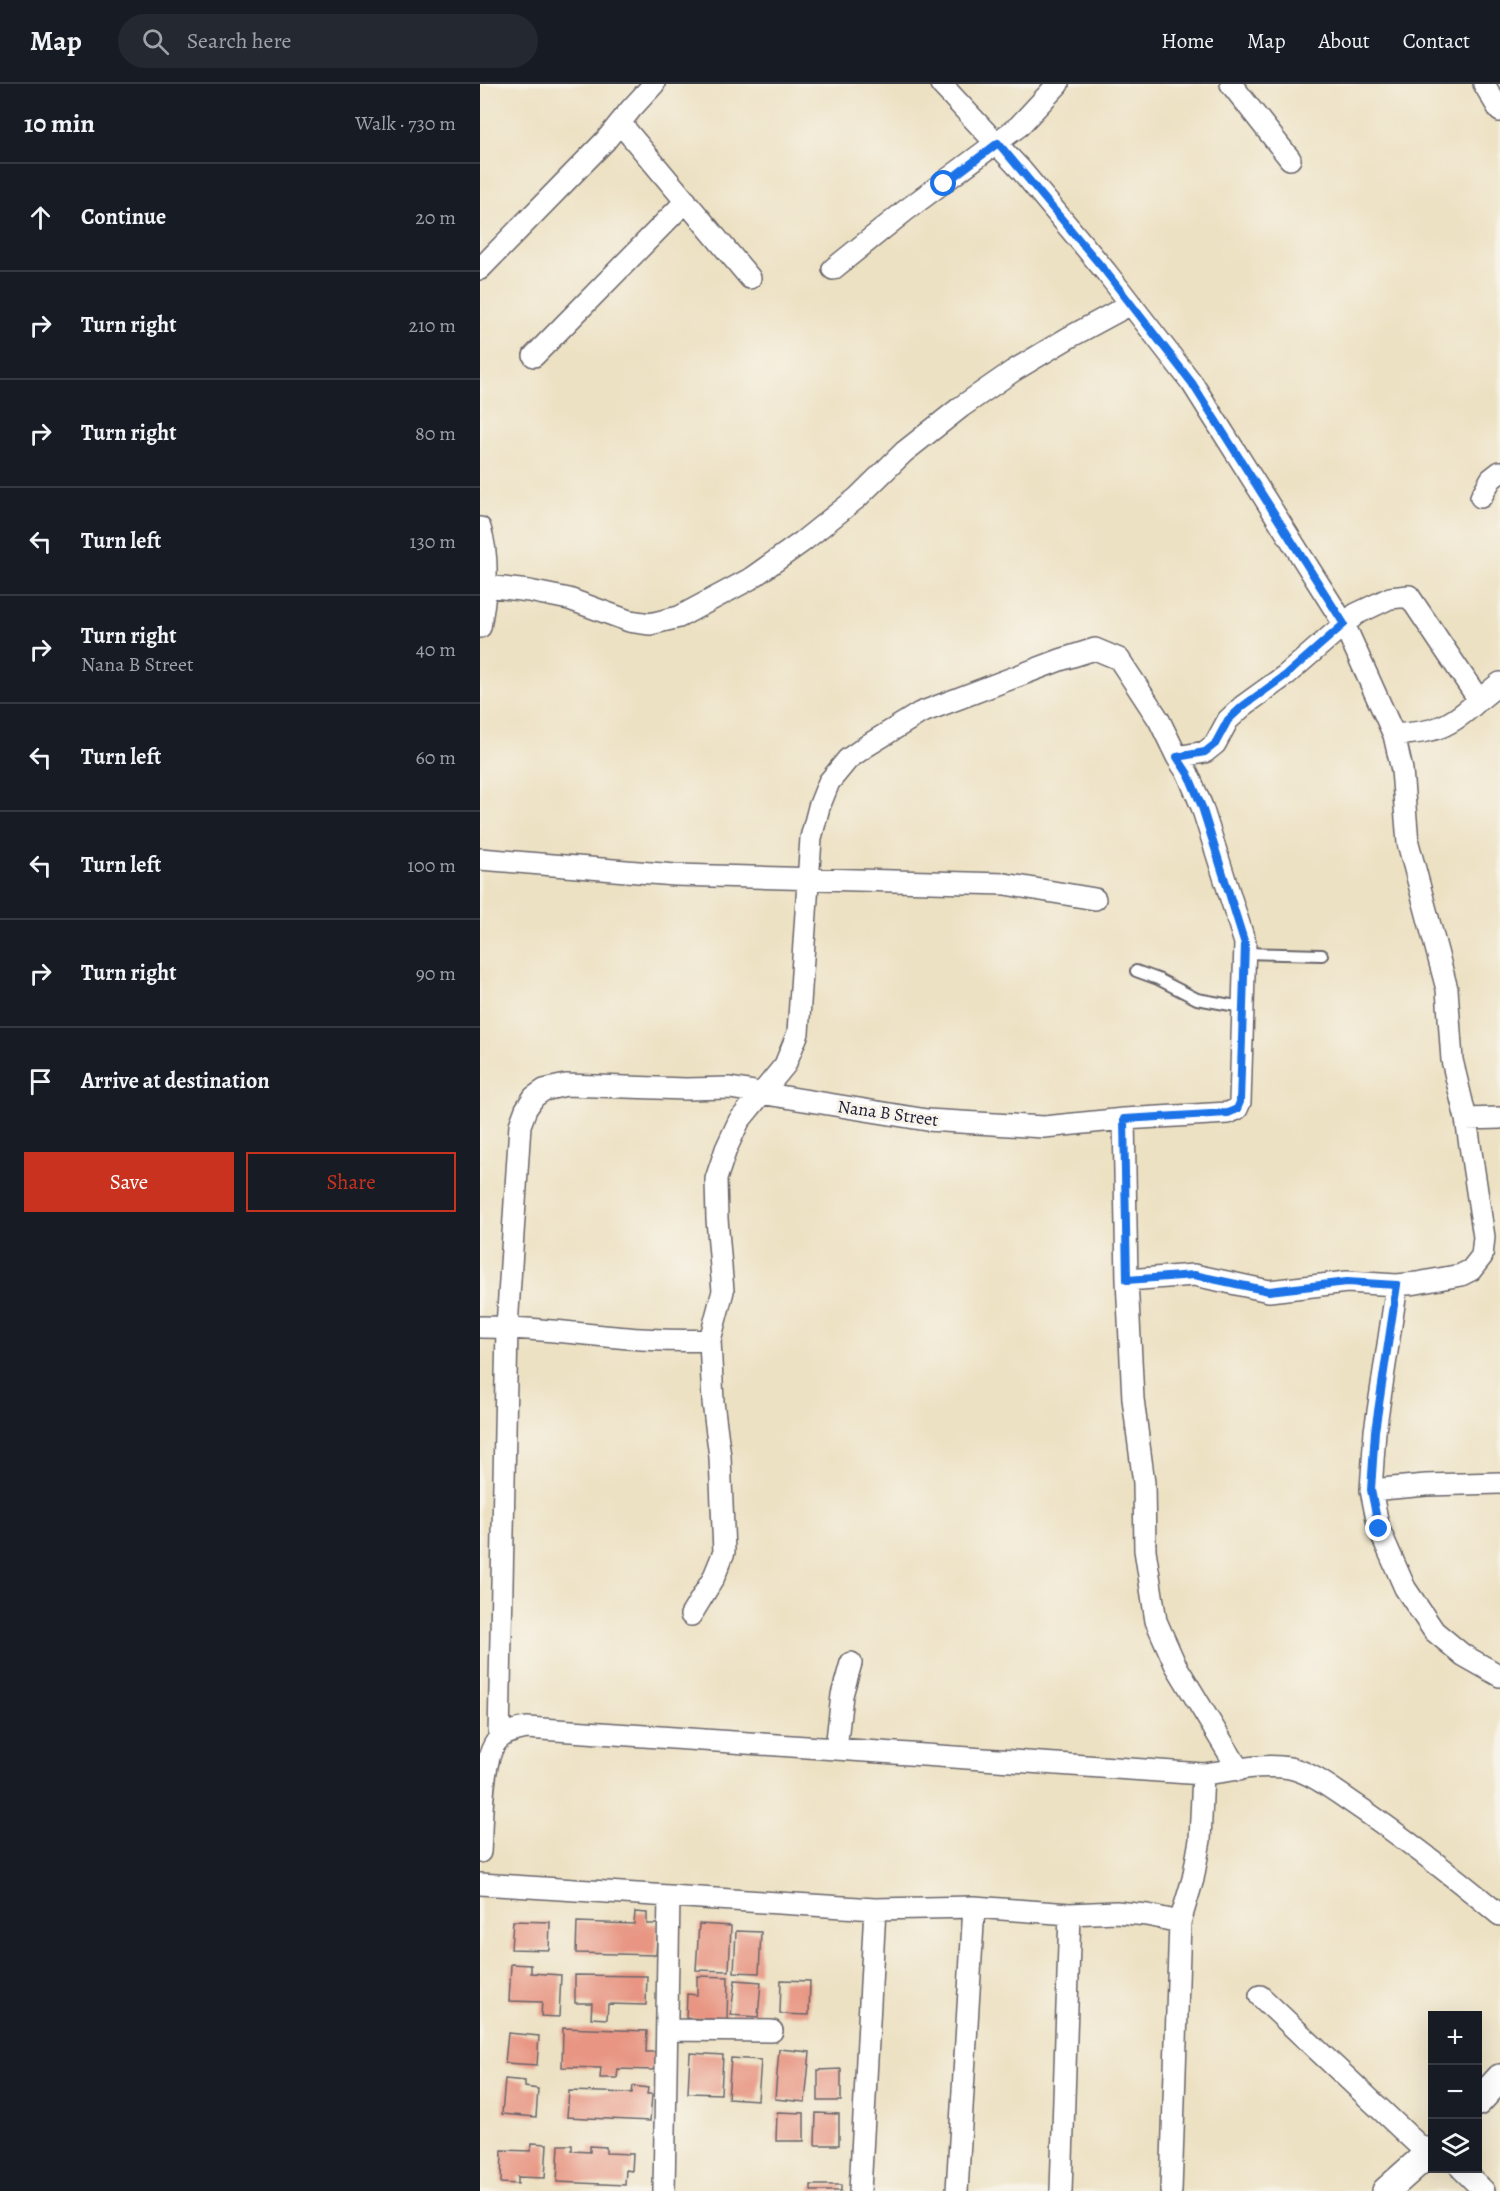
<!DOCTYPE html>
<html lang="en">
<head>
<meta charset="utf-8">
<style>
	:root { --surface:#171b24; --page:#242831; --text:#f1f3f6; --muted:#9ea1a6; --line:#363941; --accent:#c8321e }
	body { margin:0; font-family:Alegreya,serif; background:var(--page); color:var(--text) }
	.controls { position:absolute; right:18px; bottom:18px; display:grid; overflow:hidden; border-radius:0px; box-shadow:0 6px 24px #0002 }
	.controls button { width:54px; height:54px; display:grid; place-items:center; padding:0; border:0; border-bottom:2px solid var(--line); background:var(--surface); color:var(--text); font:30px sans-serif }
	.stop { position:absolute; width:18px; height:18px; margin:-14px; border:4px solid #1a73e8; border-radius:50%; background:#fff }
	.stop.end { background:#1a73e8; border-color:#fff; box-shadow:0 2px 6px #0008 }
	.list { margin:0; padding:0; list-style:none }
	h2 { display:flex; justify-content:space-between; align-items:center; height:78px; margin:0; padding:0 24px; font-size:26px }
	h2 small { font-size:20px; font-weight:400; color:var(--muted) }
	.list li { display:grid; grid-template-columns:39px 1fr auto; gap:18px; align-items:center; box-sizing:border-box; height:108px; padding:0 24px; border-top:2px solid var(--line) }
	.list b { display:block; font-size:22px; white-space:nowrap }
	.list p { margin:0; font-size:20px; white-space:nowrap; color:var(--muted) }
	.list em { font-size:20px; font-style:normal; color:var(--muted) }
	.actions { display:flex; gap:12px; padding:18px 24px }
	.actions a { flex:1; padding:14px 0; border:2px solid var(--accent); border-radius:0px; text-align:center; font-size:21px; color:var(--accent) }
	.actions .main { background:var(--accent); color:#fff }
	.icon { flex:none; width:33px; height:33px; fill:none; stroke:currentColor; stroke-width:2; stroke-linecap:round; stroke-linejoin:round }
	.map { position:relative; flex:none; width:1020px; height:2107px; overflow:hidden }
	header { display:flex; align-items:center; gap:36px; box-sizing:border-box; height:84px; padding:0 30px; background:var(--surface); border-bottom:2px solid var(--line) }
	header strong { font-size:28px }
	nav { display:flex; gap:33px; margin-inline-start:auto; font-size:21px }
	.search { width:420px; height:54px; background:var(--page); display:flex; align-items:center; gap:15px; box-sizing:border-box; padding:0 21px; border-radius:33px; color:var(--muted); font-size:22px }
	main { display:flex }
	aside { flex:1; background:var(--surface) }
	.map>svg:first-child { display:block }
</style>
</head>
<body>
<header>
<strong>Map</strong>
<div class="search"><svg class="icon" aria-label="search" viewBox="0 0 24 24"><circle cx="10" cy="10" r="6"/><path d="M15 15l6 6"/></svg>Search here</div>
<nav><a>Home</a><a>Map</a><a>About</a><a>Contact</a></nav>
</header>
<main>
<aside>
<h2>10 min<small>Walk · 730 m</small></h2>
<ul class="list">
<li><svg class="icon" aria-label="ahead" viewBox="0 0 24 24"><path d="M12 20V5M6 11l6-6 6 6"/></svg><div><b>Continue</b></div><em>20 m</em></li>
<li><svg class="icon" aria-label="right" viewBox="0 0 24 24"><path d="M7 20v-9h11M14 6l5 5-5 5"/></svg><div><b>Turn right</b></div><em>210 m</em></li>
<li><svg class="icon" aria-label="right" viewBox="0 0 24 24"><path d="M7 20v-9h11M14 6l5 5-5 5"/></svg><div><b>Turn right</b></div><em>80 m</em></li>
<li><svg class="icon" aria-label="left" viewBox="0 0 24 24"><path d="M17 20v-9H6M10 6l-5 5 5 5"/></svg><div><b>Turn left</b></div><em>130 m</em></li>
<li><svg class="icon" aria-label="right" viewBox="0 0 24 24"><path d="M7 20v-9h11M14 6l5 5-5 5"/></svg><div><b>Turn right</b><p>Nana B Street</p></div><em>40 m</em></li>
<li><svg class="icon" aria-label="left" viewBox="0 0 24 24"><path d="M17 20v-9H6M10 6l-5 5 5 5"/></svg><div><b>Turn left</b></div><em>60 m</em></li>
<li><svg class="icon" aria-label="left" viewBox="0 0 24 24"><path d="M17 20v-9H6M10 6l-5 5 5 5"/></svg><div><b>Turn left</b></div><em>100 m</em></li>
<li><svg class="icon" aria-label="right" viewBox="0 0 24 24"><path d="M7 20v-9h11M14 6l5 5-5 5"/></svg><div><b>Turn right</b></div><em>90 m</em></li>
<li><svg class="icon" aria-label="arrive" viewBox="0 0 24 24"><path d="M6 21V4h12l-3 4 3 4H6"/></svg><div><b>Arrive at destination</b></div></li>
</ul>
<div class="actions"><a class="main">Save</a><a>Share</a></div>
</aside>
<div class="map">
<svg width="1020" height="2107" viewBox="0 0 1020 2107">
	<rect width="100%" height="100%" fill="#f7f3e8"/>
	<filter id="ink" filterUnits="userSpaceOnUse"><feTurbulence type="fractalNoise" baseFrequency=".0167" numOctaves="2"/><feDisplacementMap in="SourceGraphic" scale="12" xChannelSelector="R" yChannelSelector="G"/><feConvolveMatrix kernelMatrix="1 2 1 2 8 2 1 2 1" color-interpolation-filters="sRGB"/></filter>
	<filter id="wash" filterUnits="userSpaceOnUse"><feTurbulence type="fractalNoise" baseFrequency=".008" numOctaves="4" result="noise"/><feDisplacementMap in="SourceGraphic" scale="24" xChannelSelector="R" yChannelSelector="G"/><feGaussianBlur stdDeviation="1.35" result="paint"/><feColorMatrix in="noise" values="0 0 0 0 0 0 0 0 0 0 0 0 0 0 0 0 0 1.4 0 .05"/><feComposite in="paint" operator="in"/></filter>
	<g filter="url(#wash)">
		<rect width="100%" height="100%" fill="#ede1c3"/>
		<g id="blocks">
			<path fill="#e89683" d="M155,1828l12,1v11h11l-2,31 -80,-2 1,-31 57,2z
				M33,1837l37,1 -1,28 -38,-1z
				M219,1840l32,2 -2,45 -33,-1z
				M256,1847l25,1 -2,41 -25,-1z
				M31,1880l20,1v8l30,2 -2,42 -18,-1 1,-14 -33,-1z
				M95,1891l72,1 -1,29 -38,-1 -1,15 -16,-1 1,-15h-17z
				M217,1892l31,1 -1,43 -41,-2 1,-24 10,1z
				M255,1896l26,2 -3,35 -27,-2z
				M301,1896l29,1 -1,34 -29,-1z
				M83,1944l84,3 -1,21h10l-1,18 -37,-1 -1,9h-17l1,-10 -39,-1z
				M28,1949l31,3 -2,29 -32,-2z
				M299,1965l31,3 -5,50 -30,-3z
				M210,1969l33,2 -2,39 -33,-1z
				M251,1974l30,2 -3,40 -30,-2z
				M361,1985v32h-23v-31z
				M25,1995l20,2v6l13,2 -2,28 -34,-3z
				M153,2002l15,2 -1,6h5l-2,27 -83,-4 2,-26 63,2z
				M297,2028l27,1v28h-28z
				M336,2029l23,1v31h-24z
				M52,2059l15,1 -2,34 -27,-1v7l-17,-1 1,-33 29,1z
				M79,2061h13v6l18,1v-6l16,1v6l27,1 -1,17 -6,-1 -1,15 -68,-3z
				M331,2101h30v6h-30z"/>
		</g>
	</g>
	<g filter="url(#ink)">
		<use href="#blocks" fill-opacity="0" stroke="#69656b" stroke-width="1.5"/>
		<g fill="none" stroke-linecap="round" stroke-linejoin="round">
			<defs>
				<path id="service" d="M765,869l77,2
					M656,887l22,8 39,20 45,8"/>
				<path id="minor" d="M461,0l80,86 85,102 86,111 152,241 50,111 8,35 6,73 39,146 5,71 14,59 18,118 -2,19 -11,14 -10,5 -44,8 -20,2 -50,-3 -78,9 -75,-16 -67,5
					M751,0l59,75
					M1004,0l16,27
					M140,39l130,155
					M0,185l126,-129 25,-31 23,-25
					M353,185l72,-58 114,-85 39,-42
					M54,272l152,-155
					M1001,413l10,-18 9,-7
					M0,444c10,32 6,66 0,99
					M6,502l43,5 40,8 60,22 21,3 29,-7 71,-38 52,-37 55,-44 47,-46 57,-45 52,-36 55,-33 63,-34
					M914,651c41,-3 55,-7 85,-35
					M0,775l195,16 330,9 90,15
					M644,1035l3,161 6,119 11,84 1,67 11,71 19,43 64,106
					M986,1035l34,-1
					M917,1201l-22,146 -4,59 8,39 26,59 29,43 29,24 37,21
					M0,1243c77,0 154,17 230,13
					M891,1406l55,-5 74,-2
					M211,1531l22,-36 11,-27 -4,-95 -7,-55 -3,-62 13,-49 -6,-72 -1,-40 10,-30 13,-28 46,-56 13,-32 13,-195 8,-31 10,-25 19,-23 20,-14 52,-32 140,-53 35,-11 24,10 40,61 18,37 28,-5 10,-8 13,-24 15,-14 43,-31 70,-61 34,-16 19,-2 70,104 21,-17
					M19,1654l8,-411 13,-202 6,-16 8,-12 10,-7 22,-5 120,4 44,-1 197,32 117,7 80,-8 104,-6 9,-4 3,-7 5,-159 -43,-136 -14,-33 -11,-17
					M356,1665l6,-54 9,-32
					M0,1768c2,-25 0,-99 20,-114 8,-7 17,-8 27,-10l676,46c27,-3 60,-11 87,-6 22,5 42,21 60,33 52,35 102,74 150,114
					M0,1800l395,25 99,-2 96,7 46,-2 31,3 33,7
					M780,1912l168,158
					M187,1946l105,1
					M981,2084l23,23
					M184,2107l5,-295
					M380,2107l15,-282
					M477,2107l17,-284
					M581,2107l9,-277
					M691,2107l9,-269 13,-43 7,-39 3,-66"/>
				<path id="tertiary" d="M998,2018l22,-24
					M906,2107l46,-41"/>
			</defs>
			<use href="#service" stroke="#69656b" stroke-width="14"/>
			<use href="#minor" stroke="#69656b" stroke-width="24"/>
			<use href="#tertiary" stroke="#69656b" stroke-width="30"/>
			<use href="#service" stroke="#fff" stroke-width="10"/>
			<use href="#minor" stroke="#fff" stroke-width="21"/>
			<use href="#tertiary" stroke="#fff" stroke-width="27"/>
		</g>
	</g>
	<g fill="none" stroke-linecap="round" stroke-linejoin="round" filter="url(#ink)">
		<path stroke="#1a73e8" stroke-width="8" d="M464,100l54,-41 108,129 86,111 152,241 -58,51 -43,31 -15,14 -13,24 -10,8 -28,5 11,17 14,33 43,137 -5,158 -3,7 -9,4 -104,6 3,161 67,-5 75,16 78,-9 50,3 -22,146 -4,59 8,39"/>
	</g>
	<g text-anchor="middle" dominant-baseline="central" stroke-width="6" stroke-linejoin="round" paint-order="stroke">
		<g font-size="18" fill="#22223b" stroke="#f7f3e8">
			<text transform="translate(408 1029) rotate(8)">Nana B Street</text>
		</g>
	</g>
</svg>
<div class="controls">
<button>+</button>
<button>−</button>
<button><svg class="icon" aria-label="layers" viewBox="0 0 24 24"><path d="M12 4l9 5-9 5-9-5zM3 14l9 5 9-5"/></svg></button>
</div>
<div class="stop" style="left:464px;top:100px"></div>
<div class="stop end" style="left:899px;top:1445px"></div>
</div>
</main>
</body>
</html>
